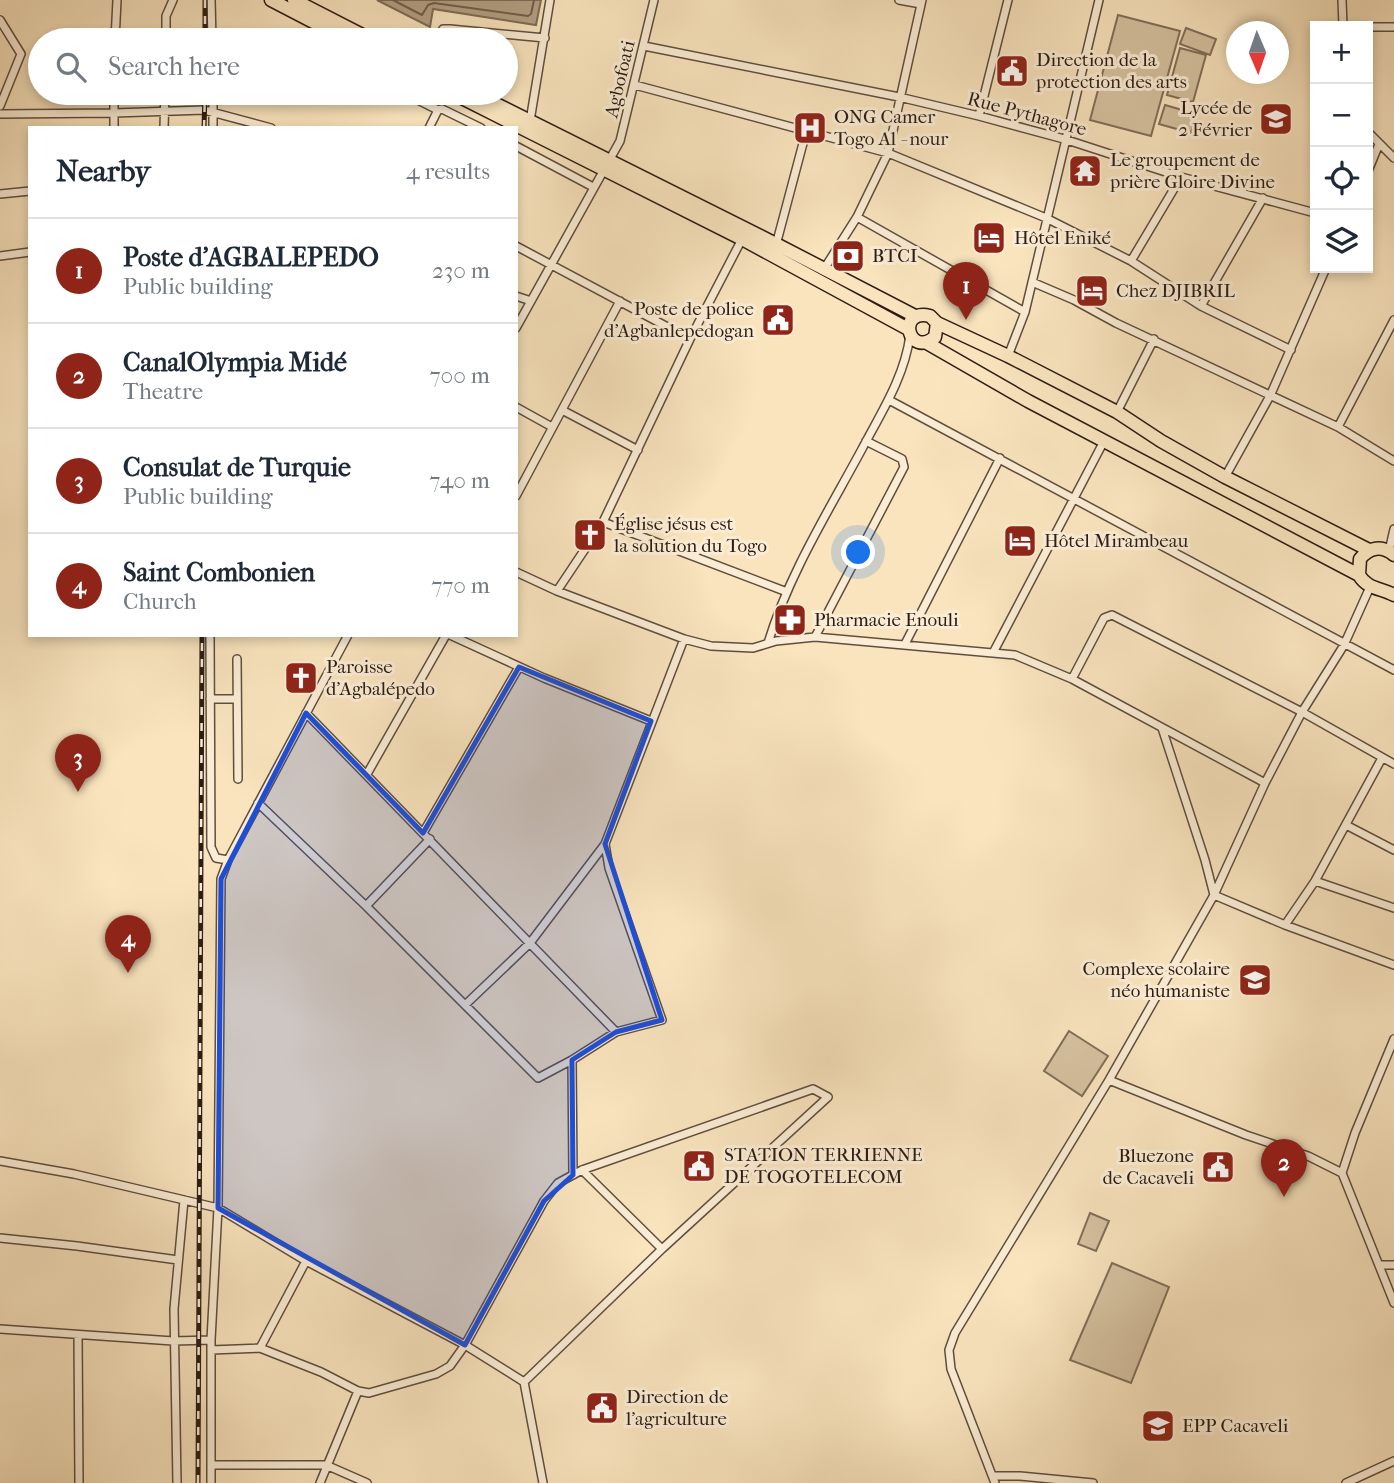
<!DOCTYPE html>
<html lang="en">
<head>
<meta charset="utf-8">
<style>
	:root { --surface:#fff; --page:#f6f6f7; --text:#1f2937; --muted:#747a83; --line:#e0e1e3; --accent:#8f2418 }
	body { margin:0; font-family:"IM FELL French Canon",serif; background:var(--page); color:var(--text) }
	.controls { position:absolute; right:21px; top:21px; display:grid; overflow:hidden; border-radius:0px; box-shadow:0 4px 10px #0003 }
	.controls button { width:63px; height:63px; display:grid; place-items:center; padding:0; border:0; border-bottom:2px solid var(--line); background:var(--surface); color:var(--text); font:35px sans-serif }
	.compass { position:absolute; left:1226px; top:21px; width:63px; height:63px; border-radius:50%; background:var(--surface); box-shadow:0 4px 10px #0003; rotate:178deg }
	.you { position:absolute; left:859px; top:553px; width:24px; height:24px; margin:-18px; border:5px solid #fff; border-radius:50%; background:#1a73e8; box-shadow:0 0 0 10px #1a73e833 }
	.badge { display:grid; place-items:center; width:46px; height:46px; border-radius:50%; background:var(--accent); color:#fff; font-size:23px; font-weight:700 }
	.pin { position:absolute; translate:-50% -58px; filter:drop-shadow(0 2px 4px #0008) }
	.pin::after { content:''; position:absolute; top:37px; width:24px; height:21px; background:inherit; clip-path:polygon(0 0,100% 0,50% 100%) }
	.list { margin:0; padding:0; list-style:none }
	h2 { display:flex; justify-content:space-between; align-items:center; height:91px; margin:0; padding:0 28px; font-size:30px }
	h2 small { font-size:23px; font-weight:400; color:var(--muted) }
	.list li { display:grid; grid-template-columns:46px 1fr auto; gap:21px; align-items:center; box-sizing:border-box; height:105px; padding:0 28px; border-top:2px solid var(--line) }
	.list b { display:block; font-size:26px; white-space:nowrap }
	.list p { margin:0; font-size:23px; white-space:nowrap; color:var(--muted) }
	.list em { font-size:23px; font-style:normal; color:var(--muted) }
	.icon { flex:none; width:38px; height:38px; fill:none; stroke:currentColor; stroke-width:2; stroke-linecap:round; stroke-linejoin:round }
	.map { position:relative; flex:none; width:1394px; height:1483px; overflow:hidden }
	.search { position:absolute; background:var(--surface); box-shadow:0 4px 10px #0003; left:28px; top:28px; width:490px; height:77px; display:flex; align-items:center; gap:18px; box-sizing:border-box; padding:0 24px; border-radius:38px; color:var(--muted); font-size:26px }
	.panel { position:absolute; background:var(--surface); box-shadow:0 4px 10px #0003; left:28px; top:126px; width:490px; height:511px; border-radius:0px }
	.map>svg:first-child { display:block }
</style>
</head>
<body>
<div class="map">
<svg width="1394" height="1483" viewBox="0 0 1394 1483">
	<rect width="100%" height="100%" fill="#f9e4be"/>
	<filter id="stains"><feTurbulence type="fractalNoise" baseFrequency=".00286" numOctaves="4"/><feColorMatrix values="0 0 0 0 .2 0 0 0 0 .09 0 0 0 0 .02 0 0 0 .5 -.17"/></filter>
	<radialGradient id="worn" r=".72"><stop offset=".6" stop-color="#630" stop-opacity="0"/><stop offset="1" stop-color="#630" stop-opacity=".3"/></radialGradient>
	<path fill="#d6c2a1" stroke="#816f5a" stroke-width="2" d="M1118,15l62,16 -29,105 -61,-16z
		M1186,28l30,11 -6,16 -30,-11z
		M1180,48l26,7 -13,47 -26,-7z
		M1165,105l31,9 -5,19 -32,-9z
		M1069,1031l39,25 -26,40 -38,-25z
		M1090,1213l19,8 -13,30 -18,-7z
		M1112,1263l57,24 -38,96 -61,-23z"/>
	<path fill="#b3a084" stroke="#7d6b57" stroke-width="2" d="M377,0h164l-5,25 -103,-16 -3,18z"/>
	<g fill="none" stroke-linecap="round" stroke-linejoin="round">
		<path stroke="#705e4c" stroke-width="2" d="M393,0l29,15 6,-10 6,-2 94,13 3,-2 3,-14"/>
		<defs>
			<path id="minor" d="M211,0l1,40
				M899,0l22,4
				M1342,0l1,26
				M0,20l21,34 -21,52
				M1368,27h26
				M115,40l2,-40
				M166,40v-24l7,-16
				M436,40l7,-11h7l95,9
				M644,46l255,51 80,19 85,23 117,38 134,36
				M635,85l253,68 158,65 85,43 70,45 90,44
				M414,98l24,12
				M0,114l114,-1 90,-3 67,18
				M979,116l29,-116
				M530,121l20,-121
				M114,128v-35
				M164,128l1,-35
				M213,128v-35
				M429,128l9,-18 4,-1 39,19
				M1368,132l26,26
				M516,146l77,41
				M1368,171l11,-27
				M0,194l30,-3
				M857,217l168,95
				M776,245l30,-113
				M516,246l174,93
				M0,256l30,-4
				M1131,261l50,-84
				M824,269l33,-52 31,-64 34,-153
				M1032,282l42,18 42,23 222,104 56,34
				M516,296l15,5
				M1201,306l62,-108
				M516,328l104,-187 34,-141
				M1008,356l17,-44 74,-312
				M889,400l505,270
				M516,407l36,20
				M562,410l76,40
				M1117,412l37,-73
				M1338,427l56,-107
				M1225,477l45,-81 56,-128
				M516,496l104,-195
				M603,522l184,70
				M1389,551l5,-22
				M516,572l41,19 127,48 27,7 42,2 23,-7 39,-4 200,18 57,24 193,104
				M557,591l46,-69 87,-183 52,-100
				M210,635l1,212 5,11 12,2
				M450,635l94,43 107,43
				M815,637l89,-170 -2,-8 -36,-18
				M768,643c21,-69 60,-131 94,-194 19,-36 43,-73 48,-114
				M905,644l95,-186
				M994,651l110,-210
				M237,659l1,120
				M1072,679l32,-61 8,-3 190,97 92,52
				M210,699h27
				M306,713l310,319
				M1162,728l43,132 9,35
				M367,774l79,-139
				M258,803l108,103 172,172 34,-18 44,-28 46,-12 -53,-152 -4,-24
				M1346,825l48,25
				M423,833l96,-166
				M1315,881l79,27
				M1214,895l71,30 109,40
				M366,906l64,-67
				M1285,925l30,-44 67,-123
				M465,1005l65,-62 75,-99 79,-205
				M1394,1039l-39,94 -13,40 52,130
				M572,1060l1,115
				M1109,1080l137,55 62,21 34,17
				M0,1161l74,13 144,34 88,53 159,84 59,37 19,101
				M582,1170l80,79
				M0,1238l77,8 101,14
				M1380,1265h14
				M0,1329l173,12 38,-1
				M78,1335l1,148
				M260,1348l46,-87
				M211,1350l49,-2 61,24 37,19 11,2 67,-19 14,-8 15,-21 79,-144 14,-18 24,-13 231,-81 15,8 -166,152 -138,133
				M211,1465h115l41,18
				M993,1476h27l73,7
				M177,1483l-3,-174 10,-109
				M211,1483v-143l7,-132 3,-329 7,-19 120,-225
				M320,1483l38,-92
				M995,1483l-44,-114 -2,-19 6,-17 154,-253 105,-185 51,-112 37,-71 42,-67 26,-58
				M1346,1483l48,-22"/>
			<path id="primary" d="M271,0l77,40
				M294,0l78,40
				M452,93l290,146 166,90
				M474,93l302,151 139,72
				M937,323l-2,14c-27,22 -39,-29 -5,-21l7,7 71,33 109,56 44,29 64,36 144,73
				M927,343l101,58 331,174c8,14 22,13 35,20
				M1359,575l1,-16c9,-12 22,-14 34,-4"/>
		</defs>
		<use href="#minor" stroke="#5f4e3e" stroke-width="10"/>
		<use href="#primary" stroke="#2c1c14" stroke-width="15"/>
		<use href="#minor" stroke="#fbedd5" stroke-width="7"/>
		<use href="#primary" stroke="#f9e4be" stroke-width="12"/>
		<defs>
			<path id="rail" d="M205,40v-40
				M204,128l1,-35
				M198,1483l4,-848"/>
		</defs>
		<use href="#rail" stroke="#2c1c14" stroke-width="5"/>
		<use href="#rail" stroke="#fbedd5" stroke-width="2.5" stroke-dasharray="8" stroke-linecap="butt"/>
	</g>
	<path fill="#1d4ed8" fill-opacity="0.2" stroke="#1d4ed8" stroke-width="5" stroke-linejoin="round" d="M519,667l132,54 -46,123 57,176 -46,12 -44,28 1,115 -29,26 -79,144 -247,-137 3,-329 85,-166 117,120z"/>
	<defs>
		<symbol id="civic-square" viewBox="-11 -11 22 22"><rect x="-9" y="-9" width="18" height="18" rx="4" fill="#8f2418" stroke="#fbedd5"/><path d="M-.6-6.5H3V-4.5H.6V-3L4-1V1h2V6H-6V1h2V-1L-.6-3ZM-1.2 2.5V6h2.4V2.5Z" fill="#fff"/></symbol>
		<symbol id="school-square" viewBox="-11 -11 22 22"><rect x="-9" y="-9" width="18" height="18" rx="4" fill="#8f2418" stroke="#fbedd5"/><path d="M0-5L7-2L0 1L-7-2ZM-4 1L0 2.5L4 1V4Q0 6-4 4Z" fill="#fff"/></symbol>
		<symbol id="hospital-square" viewBox="-11 -11 22 22"><rect x="-9" y="-9" width="18" height="18" rx="4" fill="#8f2418" stroke="#fbedd5"/><path d="M-5-5h3v3.5h4V-5h3V5h-3V1.5h-4V5h-3Z" fill="#fff"/></symbol>
		<symbol id="temple-square" viewBox="-11 -11 22 22"><rect x="-9" y="-9" width="18" height="18" rx="4" fill="#8f2418" stroke="#fbedd5"/><path d="M0-6L5-2H3V0L6.5 2.5H4V6H1.5V3h-3V6H-4V2.5H-6.5L-3 0V-2H-5Z" fill="#fff"/></symbol>
		<symbol id="hotel-square" viewBox="-11 -11 22 22"><rect x="-9" y="-9" width="18" height="18" rx="4" fill="#8f2418" stroke="#fbedd5"/><path d="M-6-4.5h1.5V1H6V5H4.5V3h-9V5H-6ZM-4 0a1.8 1.8 0 1 1 3.6 0ZM.5 0V-2.5h3Q6-2.5 6 0Z" fill="#fff"/></symbol>
		<symbol id="bank-square" viewBox="-11 -11 22 22"><rect x="-9" y="-9" width="18" height="18" rx="4" fill="#8f2418" stroke="#fbedd5"/><path d="M-6-4H6V4H-6ZM0-2.3a2.3 2.3 0 1 0 0 4.6a2.3 2.3 0 1 0 0-4.6Z" fill="#fff"/></symbol>
		<symbol id="church-square" viewBox="-11 -11 22 22"><rect x="-9" y="-9" width="18" height="18" rx="4" fill="#8f2418" stroke="#fbedd5"/><path d="M-1.2-6h2.4v3.5h3.3v2.4h-3.3V6h-2.4V-.1h-3.3v-2.4h3.3Z" fill="#fff"/></symbol>
		<symbol id="pharmacy-square" viewBox="-11 -11 22 22"><rect x="-9" y="-9" width="18" height="18" rx="4" fill="#8f2418" stroke="#fbedd5"/><path d="M-2-6h4v4h4v4h-4v4h-4v-4h-4v-4h4Z" fill="#fff"/></symbol>
	</defs>
	<g fill-rule="evenodd">
		<use href="#civic-square" x="993" y="52" width="38" height="38"/>
		<use href="#school-square" x="1257" y="100" width="38" height="38"/>
		<use href="#hospital-square" x="791" y="109" width="38" height="38"/>
		<use href="#temple-square" x="1066" y="152" width="38" height="38"/>
		<use href="#hotel-square" x="970" y="219" width="38" height="38"/>
		<use href="#bank-square" x="829" y="237" width="38" height="38"/>
		<use href="#hotel-square" x="1073" y="272" width="38" height="38"/>
		<use href="#civic-square" x="759" y="301" width="38" height="38"/>
		<use href="#church-square" x="571" y="516" width="38" height="38"/>
		<use href="#hotel-square" x="1001" y="522" width="38" height="38"/>
		<use href="#pharmacy-square" x="771" y="601" width="38" height="38"/>
		<use href="#church-square" x="282" y="659" width="38" height="38"/>
		<use href="#school-square" x="1236" y="961" width="38" height="38"/>
		<use href="#civic-square" x="680" y="1147" width="38" height="38"/>
		<use href="#civic-square" x="1199" y="1148" width="38" height="38"/>
		<use href="#civic-square" x="583" y="1389" width="38" height="38"/>
		<use href="#school-square" x="1139" y="1407" width="38" height="38"/>
	</g>
	<g text-anchor="middle" dominant-baseline="central" stroke-width="6" stroke-linejoin="round" paint-order="stroke">
		<g font-size="19" fill="#2c1c14" stroke="#fbedd5" text-anchor="start">
			<text x="1036" y="60">Direction de la<tspan x="1036" dy="22">protection des arts</tspan></text>
			<text x="1252" y="108" text-anchor="end">Lycée de<tspan x="1252" dy="22">2 Février</tspan></text>
			<text x="834" y="117">ONG Camer<tspan x="834" dy="22">Togo Al - nour</tspan></text>
			<text x="1110" y="160">Le groupement de<tspan x="1110" dy="22">prière Gloire Divine</tspan></text>
			<text x="1014" y="238">Hôtel Eniké</text>
			<text x="872" y="256">BTCI</text>
			<text x="1116" y="291">Chez DJIBRIL</text>
			<text x="754" y="309" text-anchor="end">Poste de police<tspan x="754" dy="22">d'Agbanlepedogan</tspan></text>
			<text x="614" y="524">Église jésus est<tspan x="614" dy="22">la solution du Togo</tspan></text>
			<text x="1044" y="541">Hôtel Mirambeau</text>
			<text x="814" y="620">Pharmacie Enouli</text>
			<text x="326" y="667">Paroisse<tspan x="326" dy="22">d'Agbalépedo</tspan></text>
			<text x="1230" y="969" text-anchor="end">Complexe scolaire<tspan x="1230" dy="22">néo humaniste</tspan></text>
			<text x="724" y="1155">STATION TERRIENNE<tspan x="724" dy="22">DE TOGOTELECOM</tspan></text>
			<text x="1194" y="1156" text-anchor="end">Bluezone<tspan x="1194" dy="22">de Cacaveli</tspan></text>
			<text x="626" y="1397">Direction de<tspan x="626" dy="22">l'agriculture</tspan></text>
			<text x="1182" y="1426">EPP Cacaveli</text>
		</g>
		<g font-size="19" fill="#2c1c14" stroke="#fbedd5">
			<text transform="translate(620 79) rotate(-77)">Agbofoati</text>
			<text transform="translate(1027 114) rotate(15)">Rue Pythagore</text>
		</g>
	</g>
	<rect width="100%" height="100%" filter="url(#stains)"/>
	<rect width="100%" height="100%" fill="url(#worn)"/>
</svg>
<div class="controls">
<button>+</button>
<button>−</button>
<button><svg class="icon" aria-label="locate" viewBox="0 0 24 24"><circle cx="12" cy="12" r="6"/><path d="M12 2v4M12 18v4M2 12h4M18 12h4"/></svg></button>
<button><svg class="icon" aria-label="layers" viewBox="0 0 24 24"><path d="M12 4l9 5-9 5-9-5zM3 14l9 5 9-5"/></svg></button>
</div>
<svg class="compass" viewBox="-18 -18 36 36"><path d="M0-13l5 13h-10z" fill="#e53935"/><path d="M0 13l5-13h-10z" fill="#747a83"/></svg>
<div class="you"></div>
<div class="pin badge" style="left:966px;top:320px">1</div>
<div class="pin badge" style="left:1284px;top:1197px">2</div>
<div class="pin badge" style="left:78px;top:792px">3</div>
<div class="pin badge" style="left:128px;top:973px">4</div>
<div class="search"><svg class="icon" aria-label="search" viewBox="0 0 24 24"><circle cx="10" cy="10" r="6"/><path d="M15 15l6 6"/></svg>Search here</div>
<section class="panel">
<h2>Nearby<small>4 results</small></h2>
<ul class="list">
<li><span class="badge">1</span><div><b>Poste d'AGBALEPEDO</b><p>Public building</p></div><em>230 m</em></li>
<li><span class="badge">2</span><div><b>CanalOlympia Midé</b><p>Theatre</p></div><em>700 m</em></li>
<li><span class="badge">3</span><div><b>Consulat de Turquie</b><p>Public building</p></div><em>740 m</em></li>
<li><span class="badge">4</span><div><b>Saint Combonien</b><p>Church</p></div><em>770 m</em></li>
</ul>
</section>
</div>
</body>
</html>
